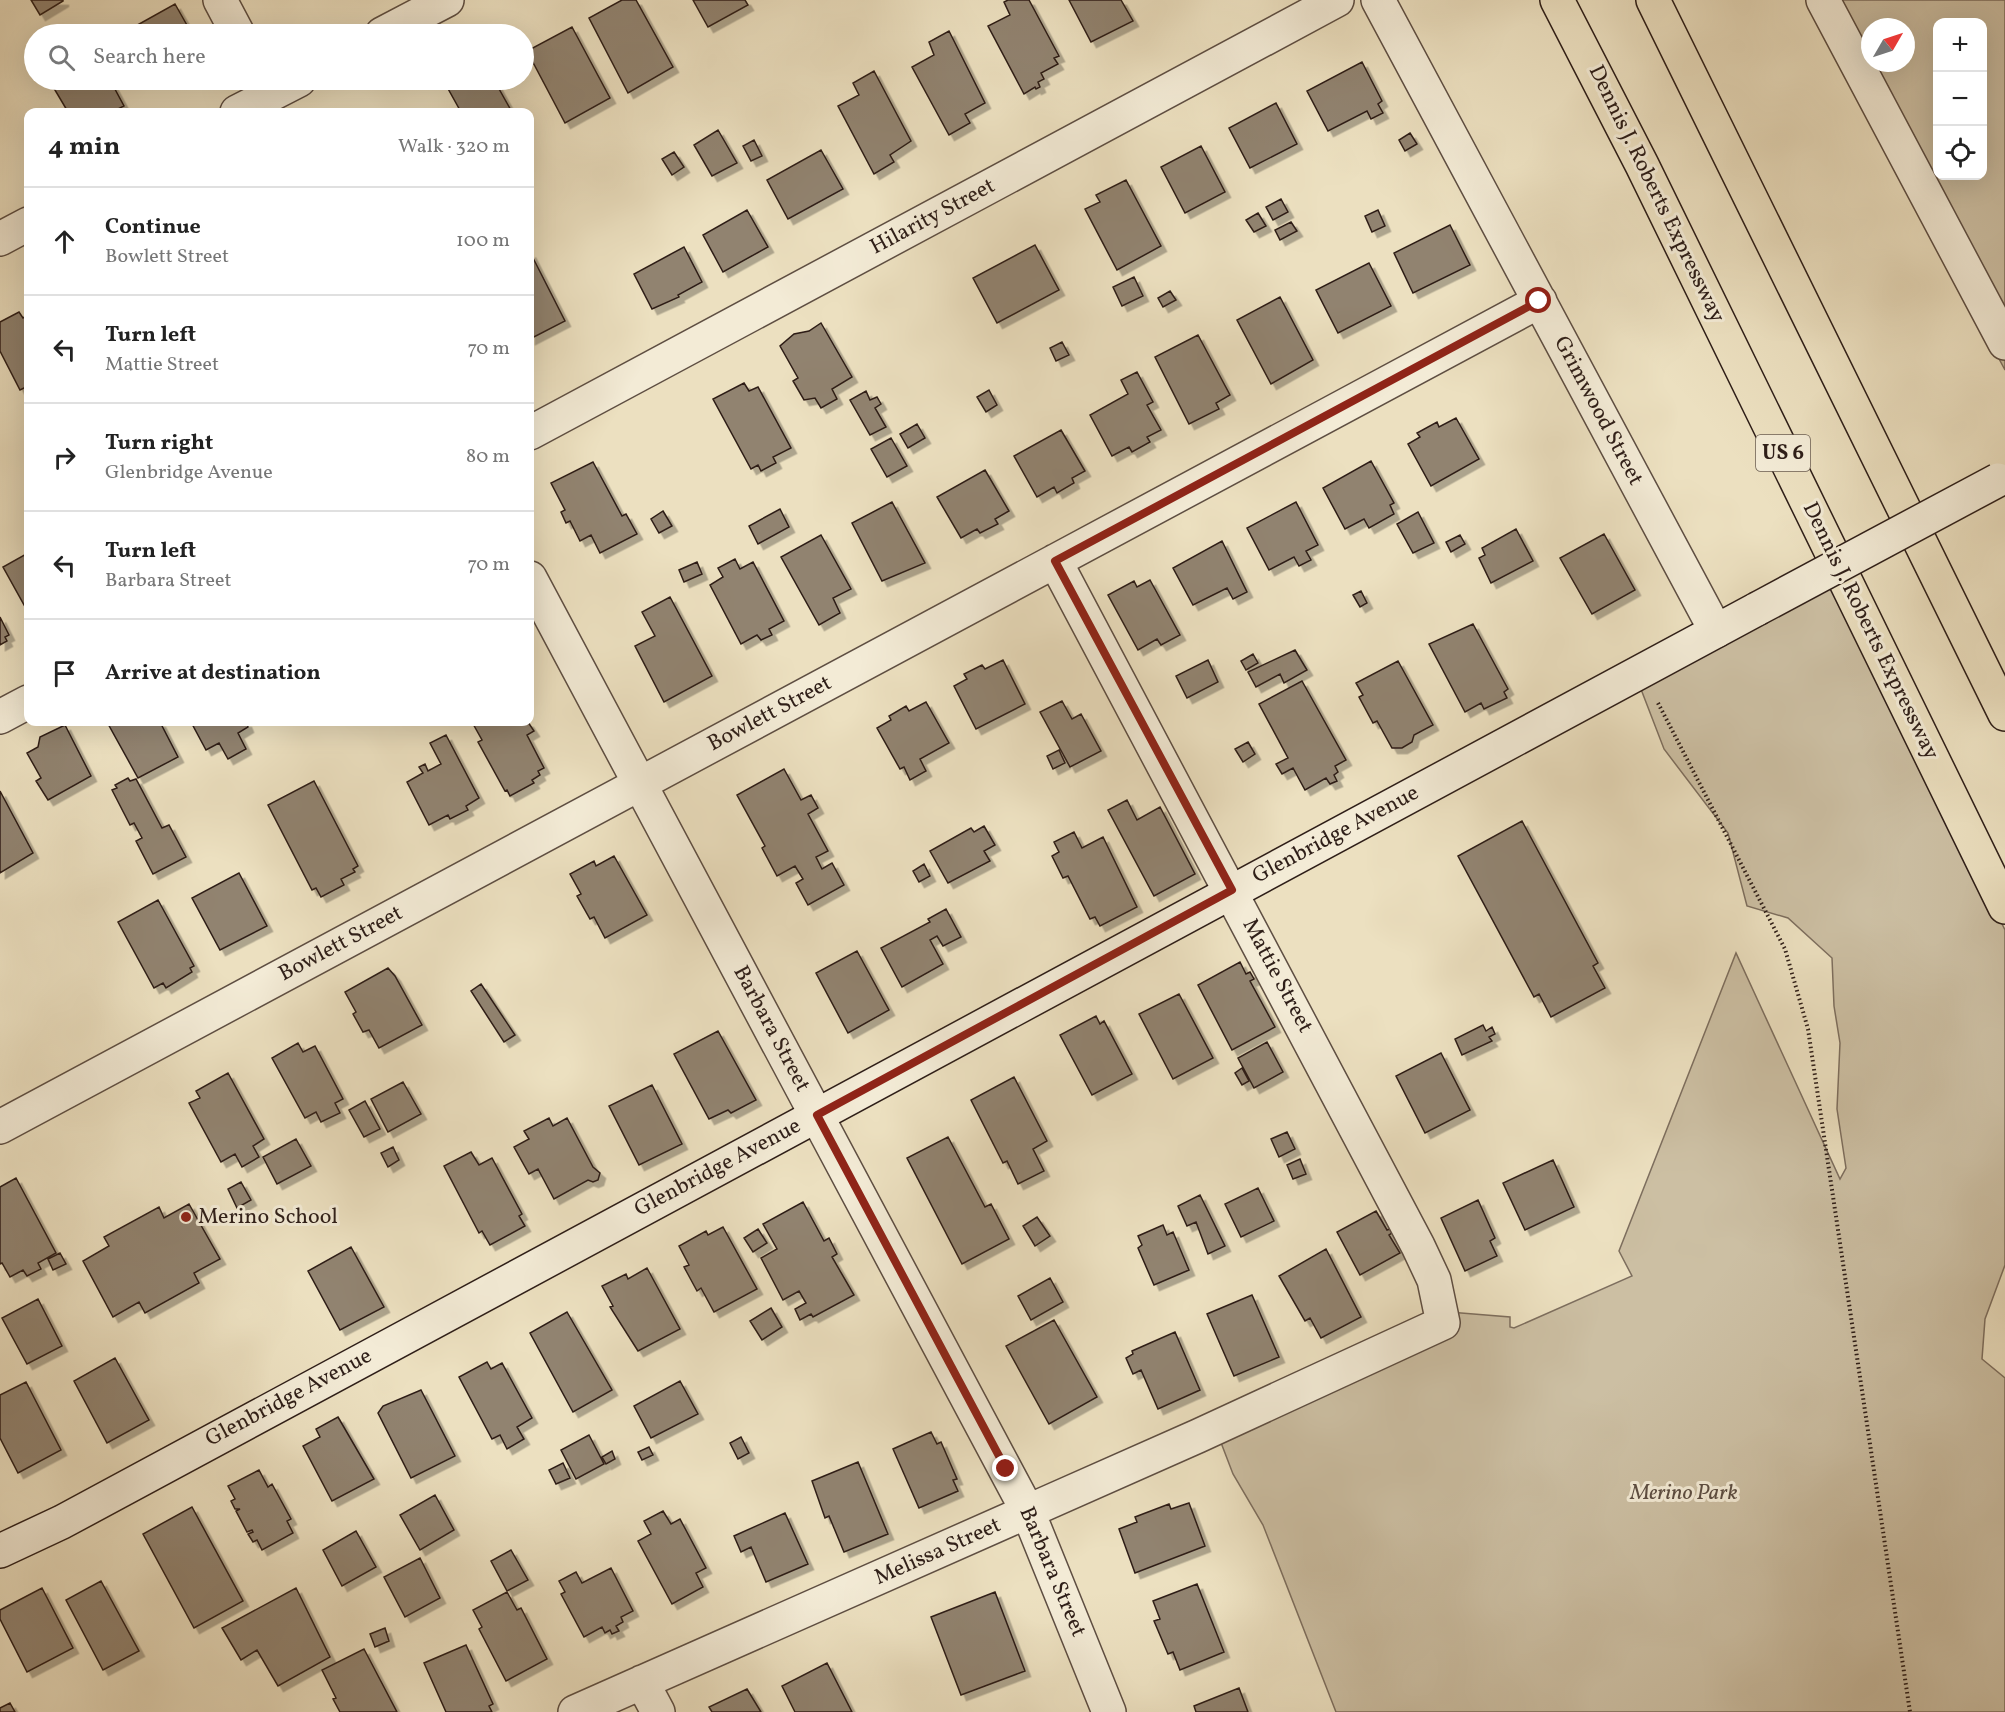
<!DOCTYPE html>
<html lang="en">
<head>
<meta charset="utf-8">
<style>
	:root { --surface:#fff; --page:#f2f2f2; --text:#222; --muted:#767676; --line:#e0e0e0 }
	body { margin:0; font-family:Vollkorn,serif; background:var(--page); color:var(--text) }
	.controls { position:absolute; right:18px; top:18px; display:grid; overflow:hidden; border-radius:12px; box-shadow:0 6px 24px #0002 }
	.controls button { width:54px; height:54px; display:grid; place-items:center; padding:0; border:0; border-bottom:2px solid var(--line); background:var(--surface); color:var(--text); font:30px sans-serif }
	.compass { position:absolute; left:1861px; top:18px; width:54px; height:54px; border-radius:50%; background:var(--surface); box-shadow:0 6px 24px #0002; rotate:51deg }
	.stop { position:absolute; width:18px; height:18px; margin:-14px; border:4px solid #8f2418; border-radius:50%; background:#fff }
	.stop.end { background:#8f2418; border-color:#fff; box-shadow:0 2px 6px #0008 }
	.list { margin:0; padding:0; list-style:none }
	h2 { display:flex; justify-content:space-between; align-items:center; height:78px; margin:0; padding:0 24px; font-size:26px }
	h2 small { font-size:20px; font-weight:400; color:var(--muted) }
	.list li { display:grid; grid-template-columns:39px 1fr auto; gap:18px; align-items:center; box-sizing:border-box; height:108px; padding:0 24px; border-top:2px solid var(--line) }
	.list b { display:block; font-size:22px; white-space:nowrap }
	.list p { margin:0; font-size:20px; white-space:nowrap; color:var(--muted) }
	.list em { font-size:20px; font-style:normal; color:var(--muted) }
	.icon { flex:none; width:33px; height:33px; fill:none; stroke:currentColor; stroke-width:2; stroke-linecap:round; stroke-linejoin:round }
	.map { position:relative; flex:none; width:2005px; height:1712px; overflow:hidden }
	.search { position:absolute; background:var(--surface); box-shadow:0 6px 24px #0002; left:24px; top:24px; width:510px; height:66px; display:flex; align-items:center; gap:15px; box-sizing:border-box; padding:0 21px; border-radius:33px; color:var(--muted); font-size:22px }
	.panel { position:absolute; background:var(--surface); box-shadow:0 6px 24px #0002; left:24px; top:108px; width:510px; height:618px; border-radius:12px }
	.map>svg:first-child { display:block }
</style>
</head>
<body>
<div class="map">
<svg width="2005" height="1712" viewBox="0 0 2005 1712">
	<defs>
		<filter id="shadow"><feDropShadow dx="5.5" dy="5.5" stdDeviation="0" flood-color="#0004"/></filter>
	</defs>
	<rect width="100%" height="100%" fill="#ece0c0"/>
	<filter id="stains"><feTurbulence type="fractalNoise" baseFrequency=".00333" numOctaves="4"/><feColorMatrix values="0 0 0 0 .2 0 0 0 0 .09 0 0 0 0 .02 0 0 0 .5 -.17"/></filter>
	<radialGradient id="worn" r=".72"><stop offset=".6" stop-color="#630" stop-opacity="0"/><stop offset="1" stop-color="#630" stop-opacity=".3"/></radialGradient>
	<path fill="#ccbfa3" stroke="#7d6e5e" stroke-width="1.5" fill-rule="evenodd" d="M1807,0h198v370zM1938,22h44v154h-44zM1870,27h36v36h-36z
		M1824,573l14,20 167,337v335l-20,54 -3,40 23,19v334h-669l-73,-187 -30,-51 -13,-34 229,-128 61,5v10l4,1 118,-52 -13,-25 117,-298 104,226 6,-11 -9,-59 3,-66 -6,-37 -2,-48 -44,-40 -41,-12 -19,-73 -64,-84 -25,-65z"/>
	<path fill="#91836f" stroke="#2e1e18" stroke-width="1.5" filter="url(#shadow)" d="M31,0h32v1l-23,14z
		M622,0h14l37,67 -45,26 -39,-75z
		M693,0h52l3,5 -40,22z
		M1008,0h21l30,56 -5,2 4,6 -17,9 3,6 -6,3 2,5 -4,2 -1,-2 -11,7 -36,-68 22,-11 -6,-13z
		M1069,0h52l12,21 -42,21z
		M175,4l17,30h-55l-5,-6z
		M572,27l38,71 -45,25 -38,-72z
		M949,31l36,72 -20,11 5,9 -21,12 -37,-68 22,-12 -5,-13z
		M1362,62l20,39 -4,3 5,9 -12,6 -4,-8 -39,20 -21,-40z
		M874,71l37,70 -21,14 4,7 -20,12 -36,-68 21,-11 -6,-12z
		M49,80h61l14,26 -12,6h-44z
		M456,80h38l18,32h-51l-15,-27z
		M1276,103l21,41 -47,24 -21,-40z
		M718,130l19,33 -25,13 -18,-31z
		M1410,133l7,11 -12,7 -6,-11z
		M754,140l8,16 -11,5 -8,-15z
		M1201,146l24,46 -40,21 -24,-46z
		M821,150l22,39 -55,30 -21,-39z
		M674,152l10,15 -12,8 -10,-16z
		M1126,180l35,66 -44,24 -32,-61 15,-7 -4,-7z
		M1281,199l7,13 -15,8 -7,-13z
		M747,210l21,37 -45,25 -20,-37z
		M1378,210l7,16 -13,6 -7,-16z
		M1258,213l8,13 -12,6 -8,-12z
		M1291,222l6,9 -17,9 -5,-10z
		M1450,225l20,40 -57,28 -19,-40z
		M1035,245l24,45 -62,33 -24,-45z
		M684,247l18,35 -24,13 1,2 -27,12 -18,-35z
		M530,252l35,69 -35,18z
		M1369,263l22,43 -53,27 -22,-43z
		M1134,277l9,19 -21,10 -9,-19z
		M1170,291l6,9 -13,7 -5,-9z
		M1280,297l33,63 -42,24 -34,-64z
		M19,312l4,6 5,-3v71l-8,4 -20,-39v-29z
		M821,323l31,54 -20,12 5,10 -16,9 -6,-10 -11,2 -11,-19 5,-3 -18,-32 14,-12 15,-3z
		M1198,335l32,60 -14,8 3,6 -30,15 -34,-67z
		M1062,342l7,13 -13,6 -6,-13z
		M1137,372l16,30 -6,3 14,25 -14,7 3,5 -18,10 -3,-5 -17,9 -22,-41 38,-21 -7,-14z
		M744,383l5,8 9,-4 33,61 -18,9 3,6 -15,8 -3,-6 -7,4 -38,-70z
		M989,390l8,15 -11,7 -9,-15z
		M866,391l4,9 7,-3 4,7 -6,4 11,19 -16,8 -20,-35z
		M1456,418l23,41 -48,27 -23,-42 12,-7 -3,-4 20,-11 2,5z
		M917,424l8,14 -17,10 -8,-14z
		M1061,430l24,41 -13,7 2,5 -17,10 -3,-6 -17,10 -23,-41z
		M891,438l16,28 -20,11 -16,-28z
		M1371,461l23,42 -4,2 4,9 -25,14 -5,-9 -19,10 -22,-41z
		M593,462l29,54 4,-2 11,20 -37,19 -9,-18 -11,6 -10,-20 -4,2 -5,-11 4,-2 -14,-27z
		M985,470l24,41 -14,8 3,5 -18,9 -3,-4 -16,9 -24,-41z
		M892,502l33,61 -43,18 -30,-58z
		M1296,502l22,43 -12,6 5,9 -12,6 -5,-9 -25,13 -22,-42z
		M780,509l9,18 -31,17 -9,-18z
		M663,511l9,15 -13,7 -8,-14z
		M1418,512l16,31 -21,10 -16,-29z
		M1516,529l17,32 -42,22 -12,-25 6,-3 -3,-7z
		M1604,534l31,56 -43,24 -32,-56z
		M821,535l30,54 -18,9 7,15 -21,12 -38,-68z
		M1460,535l5,9 -14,8 -5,-10z
		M1222,541l25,51 -14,7 -6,-11 -34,17 -20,-37z
		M28,553v59l-25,-45z
		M735,559l5,10 13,-7 31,59 -15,8 3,6 -11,5 -4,-5 -16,9 -31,-59 13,-8 -5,-9z
		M697,562l5,12 -18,8 -5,-12z
		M1150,580l30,55 -19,10 -4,-6 -19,11 -30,-55 26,-14 3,6z
		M1361,591l6,12 -7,4 -7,-12z
		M670,597l42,79 -48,26 -29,-56 20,-10 -13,-24z
		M0,617l9,18 -4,2 2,4 -7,4z
		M1473,624l35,65 -4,3 3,6 -23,11 -3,-6 -16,9 -36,-68z
		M1295,650l12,20 -23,13 -4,-9 -24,13 -8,-15z
		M1253,654l5,9 -12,7 -5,-9z
		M1003,660l22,44 -49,25 -22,-43 13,-7 -3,-5 18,-9 3,4z
		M1208,660l10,22 -31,16 -11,-22z
		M1398,661l35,64 -19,10 -2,7 -10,6h-10l-15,-27 -4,2 -14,-26 4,-2 -7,-12z
		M1302,681l44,79 -11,6 3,6 -4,3 3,6 -7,3 -4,-6 -21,12 -12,-22 -11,6 -6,-10 12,-6 -29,-54z
		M1062,701l10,18 9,-5 20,37 -31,16 -30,-55z
		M926,702l23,41 -29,16 6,12 -16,9 -6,-13 -4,2 -23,-41 14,-8 -2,-4 17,-10 3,5z
		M107,722h53l18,35 -40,21z
		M191,722h55l2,5 -10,6 8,16 -18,10 -9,-16 -13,7z
		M472,722h56l6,9 -7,4 17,33 -6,3 2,4 -8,5 2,3 -24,13 -3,-6 -2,1 -27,-49 4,-2z
		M65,725l26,51 -43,24 -12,-19 5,-3 -14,-25 11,-6 2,-10z
		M446,735l33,63 -13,8 2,4 -18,9 -2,-4 -19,10 -22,-43 16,-9 -4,-6 6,-3 3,7 13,-7 -11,-21z
		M1248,742l7,12 -12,8 -8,-13z
		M1059,750l6,13 -12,6 -6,-13z
		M784,769l17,31 10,-5 7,13 -10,6 20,37 -12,6 6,12 10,-6 12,22 -36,20 -12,-22 7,-4 -8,-13 -18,10 -15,-28 3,-2 -28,-51z
		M128,778l2,3 6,-2 26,49 7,-3 17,32 -33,17 -17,-33 6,-3 -8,-15 -4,2 -18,-35 5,-2 -2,-3z
		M314,781l44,85 -5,3 2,3 -14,7 3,6 -23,12 -5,-9 -4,2 -44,-85z
		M0,791l33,62 -33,20z
		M1127,800l10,20 23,-13 35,67 -41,22 -46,-86z
		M1522,821l76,142 -5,3 12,22 -54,29 -12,-23 -5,3 -76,-141z
		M984,826l11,19 -11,6 6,10 -42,22 -18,-32 41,-23 3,4z
		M1074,832l8,16 21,-11 34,70 -37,19 -5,-9 -5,2 -22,-43 -5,2 -11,-22 7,-4 -5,-10z
		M614,856l33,59 -42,23 -11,-21 -4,2 -13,-23 4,-2 -11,-20 24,-13 2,5z
		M924,864l6,12 -11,6 -6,-11z
		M239,873l28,53 -47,24 -28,-52z
		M158,900l36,66 -4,2 2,4 -26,16 -3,-5 -9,5 -36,-66z
		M946,909l15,28 -18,9 -6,-10 -7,4 13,24 -41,23 -21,-39 49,-26 -2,-3z
		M857,951l32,59 -41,23 -32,-60z
		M1240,962l6,12 4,-2 4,7 -4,2 25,46 -43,23 -34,-65z
		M388,968l7,8 27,49 -43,23 -10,-18 -6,2 -10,-18 3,-2 -11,-20z
		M481,984l34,51 -11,7 -33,-51z
		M1179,994l34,64 -40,21 -34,-65z
		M1096,1016l4,8 4,-3 28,53 -40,21 -32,-60z
		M1483,1025l3,6 6,-4 3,7 -6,3 3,4 -30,14 -7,-16z
		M718,1031l38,69 -25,13 -3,-3 -19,9 -35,-65z
		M1267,1042l16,30 -29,16 -16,-30z
		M298,1043l5,9 12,-6 28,53 -8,4 5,10 -19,9 -5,-10 -11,6 -33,-60z
		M1441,1053l29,57 -45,23 -29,-57z
		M1242,1068l7,13 -7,4 -7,-12z
		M228,1073l36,66 -11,7 6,11 -17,10 -7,-13 -14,8 -32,-59 11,-5 -4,-7z
		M1014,1077l33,64 -14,8 11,22 -26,13 -11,-23 -4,2 -32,-63z
		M403,1082l18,32 -33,18 -17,-33z
		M652,1085l30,59 -43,21 -30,-59z
		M365,1101l15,28 -16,8 -15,-27z
		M549,1118l4,8 14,-8 26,49 7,6 -2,7 -5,2 -5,-2 -34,19 -16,-30 -9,5 -15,-27 15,-8 -5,-8z
		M1287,1132l8,17 -16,8 -8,-18z
		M948,1137l37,70 6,-3 18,35 -47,25 -55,-106z
		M296,1139l15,27 -34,18 -14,-27z
		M393,1147l6,13 -11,7 -7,-14z
		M471,1152l8,13 13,-7 30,56 -3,2 6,10 -35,19 -8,-14 -3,2 -35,-67z
		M1300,1159l6,15 -13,5 -6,-14z
		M1553,1160l21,47 -49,23 -22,-47z
		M16,1178l40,75 -18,10 3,6 -14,7 -4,-6 -13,7 -8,-14 -2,1v-77z
		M241,1182l10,18 -14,8 -9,-19z
		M1258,1188l16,33 -33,16 -16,-33z
		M1200,1195l25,51 -17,8 -12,-32 -9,4 -9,-20z
		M1478,1200l17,38 -5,3 7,15 -32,15 -24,-53z
		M803,1202l21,39 5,-3 8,16 -5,3 22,38 -41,22 -2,-3 -11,6 -5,-11 11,-6 -7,-12 -16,9 -22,-42 16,-9 -14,-25z
		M189,1204l31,55 -26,14 5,10 -54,30 -6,-11 -26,15 -30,-56 26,-15 -5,-9 55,-30 5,11z
		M1376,1211l11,19 3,-1 2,4 -3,2 11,18 -40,22 -23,-43z
		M1037,1217l13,19 -15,10 -12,-20z
		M1163,1225l4,10 6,-3 16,38 -35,15 -16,-37 4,-3 -4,-9z
		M723,1227l34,62 -43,23 -13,-24 -4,3 -13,-24 5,-2 -10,-19 27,-15 2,4z
		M758,1229l9,14 -14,9 -9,-14z
		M351,1247l33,60 -44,23 -32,-59z
		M1326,1249l35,68 -40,21 -11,-20 -5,3 -26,-45z
		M60,1253l6,11 -13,6 -5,-11z
		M647,1268l33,61 -42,22 -28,-44 3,-1 -11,-20 24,-12 2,5z
		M1050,1278l13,24 -32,18 -13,-24z
		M1252,1295l27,62 -45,19 -27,-62z
		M38,1299l24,47 -35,18 -25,-46z
		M771,1308l11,19 -20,13 -12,-19z
		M567,1312l45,78 -39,22 -43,-79z
		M1054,1320l43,77 -48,27 -43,-78z
		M1175,1332l25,58 -42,19 -17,-39 -8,4 -7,-16 7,-4 -1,-3z
		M115,1358l34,62 -42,23 -33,-62z
		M487,1362l4,7 11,-6 30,55 -15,9 7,12 -17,10 -7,-14 -8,4 -33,-62z
		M680,1381l18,33 -47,24 -17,-32z
		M26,1382l35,68 -43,23 -18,-35v-43z
		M421,1390l34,66 -44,22 -33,-65 5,-7z
		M338,1417l36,62 -42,22 -29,-55 17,-9 -4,-8z
		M931,1432l6,12 4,-2 16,37 -4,1 5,11 -39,17 -26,-59z
		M589,1435l15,29 -28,15 -15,-29z
		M741,1437l8,16 -11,6 -8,-16z
		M649,1447l4,8 -11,5 -4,-8z
		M612,1451l3,8 -9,5 -4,-7z
		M858,1462l30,72 -44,18 -15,-36 -4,2 -13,-37z
		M563,1463l7,15 -14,6 -7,-14z
		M259,1470l9,17 4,-3 19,35 -4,2 6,12 -31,17 -5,-10 -4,2 -5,-8 5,-2 -1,-2 -5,2 -11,-21 4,-2h-5l-4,-8 4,-2 -7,-13z
		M435,1495l19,35 -34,20 -20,-35z
		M1189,1503l16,43 -70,27 -16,-44 18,-7 -2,-5 34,-13 2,5z
		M192,1507l51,94 -49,27 -51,-94z
		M663,1511l8,13 9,-5 26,49 -10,5 7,14 -31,17 -34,-63 13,-7 -7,-13z
		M785,1513l23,51 -42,18 -15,-35 -10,5 -7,-16z
		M356,1531l20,36 -34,19 -19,-36z
		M511,1550l17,30 -21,11 -16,-30z
		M420,1558l20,40 -35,19 -21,-40z
		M611,1568l22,43 -12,6 2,5 -7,4 3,5 -7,3 -2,-4 -5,3 -3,-6 -18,10 -23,-43 4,-2 -6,-11 17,-9 6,11z
		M101,1581l38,70 -36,19 -37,-70z
		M1197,1584l27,68 -44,18 -7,-18 -5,2 -14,-33 6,-2 -7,-18z
		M42,1588l31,60 -46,24 -27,-53v-9z
		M296,1588l34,69 -52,29 -21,-36 -16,10 -19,-32z
		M507,1592l10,18 4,-2 26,51 -41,22 -27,-52 3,-2 -9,-17z
		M995,1592l30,79 -64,24 -30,-78z
		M385,1628l4,13 -14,6 -5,-13z
		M466,1645l27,59 -4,2 3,6h-46l-22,-49z
		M364,1649l33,63h-57l-7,-13 3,-1 -14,-28z
		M827,1663l25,49h-57l-13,-26z
		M1239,1688l9,24h-52l-2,-6z
		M747,1689l14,23h-49l-3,-5z
		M10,1703l5,9h-15v-4z"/>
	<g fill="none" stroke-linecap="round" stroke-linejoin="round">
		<defs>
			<path id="minor" d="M220,0l18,34
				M1378,0l338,631
				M1823,0l182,343
				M382,34l65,-34
				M237,112l62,-32
				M0,239l28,-15
				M530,433l807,-433
				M530,578l498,934 81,200
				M0,717l28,-15
				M0,1127l1540,-826
				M642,1682l16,30
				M575,1712l623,-276 245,-113 -9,-43 -16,-34 -363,-685"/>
			<path id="secondary" d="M0,1551l62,-29 1695,-913"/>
			<path id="motorway" d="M1557,0l85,165 363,742
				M1653,0l352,714"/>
		</defs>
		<use href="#minor" stroke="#5e4e42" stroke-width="36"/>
		<use href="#secondary" stroke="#2e1e18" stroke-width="36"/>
		<use href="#motorway" stroke="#2e1e18" stroke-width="36"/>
		<path stroke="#2e1e18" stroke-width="4" stroke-dasharray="1.5 3" stroke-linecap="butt" d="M1658,703l127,246 23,80 102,683"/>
		<use href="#minor" stroke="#f3ebd6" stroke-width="33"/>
		<use href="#secondary" stroke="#f3ebd6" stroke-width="33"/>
		<use href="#motorway" stroke="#ece0c0" stroke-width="33"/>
		<defs>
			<path id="secondary-bridge" d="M1757,609l241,-129"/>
		</defs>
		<use href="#secondary-bridge" stroke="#2e1e18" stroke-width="36" stroke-linecap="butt"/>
		<use href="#secondary-bridge" stroke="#f3ebd6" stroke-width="33"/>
	</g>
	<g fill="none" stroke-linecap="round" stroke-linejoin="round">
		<path stroke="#8f2418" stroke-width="8" d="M1006,1469l-189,-354 415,-225 -177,-329 484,-260"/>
	</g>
	<circle fill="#8f2418" stroke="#f3ebd6" stroke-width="2" cx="186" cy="1217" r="6"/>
	<g text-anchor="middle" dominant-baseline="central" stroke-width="6" stroke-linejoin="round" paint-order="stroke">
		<rect fill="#f3ebd6" stroke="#695c51" stroke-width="1.5" x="1756" y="435" width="54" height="36" rx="4.5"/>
		<g font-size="21" font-weight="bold" fill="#2e1e18">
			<text x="1783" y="453">US 6</text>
		</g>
		<g font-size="22" fill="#2e1e18" stroke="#f3ebd6">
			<text transform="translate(1656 194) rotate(64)">Dennis J. Roberts Expressway</text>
			<text transform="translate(933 217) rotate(-28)">Hilarity Street</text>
			<text transform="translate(1598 411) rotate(62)">Grimwood Street</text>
			<text transform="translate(1870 631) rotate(64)">Dennis J. Roberts Expressway</text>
			<text transform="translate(770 714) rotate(-28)">Bowlett Street</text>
			<text transform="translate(1336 835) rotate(-28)">Glenbridge Avenue</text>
			<text transform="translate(341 944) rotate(-28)">Bowlett Street</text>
			<text transform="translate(1277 976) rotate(62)">Mattie Street</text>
			<text transform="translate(771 1029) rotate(62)">Barbara Street</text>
			<text transform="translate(718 1168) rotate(-28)">Glenbridge Avenue</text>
			<text transform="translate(289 1398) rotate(-28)">Glenbridge Avenue</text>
			<text transform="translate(938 1552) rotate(-24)">Melissa Street</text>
			<text transform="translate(1052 1572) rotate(67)">Barbara Street</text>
		</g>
		<g font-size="22" fill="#2e1e18" stroke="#f3ebd6" text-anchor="start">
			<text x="198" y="1217">Merino School</text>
		</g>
		<g font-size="22" font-style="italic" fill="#5d4e42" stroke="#f3ebd6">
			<text x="1684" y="1493">Merino Park</text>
		</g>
	</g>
	<rect width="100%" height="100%" filter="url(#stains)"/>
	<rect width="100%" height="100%" fill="url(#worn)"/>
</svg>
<div class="controls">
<button>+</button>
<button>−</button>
<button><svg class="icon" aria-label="locate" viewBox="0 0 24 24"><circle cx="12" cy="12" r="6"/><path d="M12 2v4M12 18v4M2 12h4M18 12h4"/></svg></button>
</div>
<svg class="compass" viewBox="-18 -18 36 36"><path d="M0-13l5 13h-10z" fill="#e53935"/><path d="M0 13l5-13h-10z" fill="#767676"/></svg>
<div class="stop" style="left:1539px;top:301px"></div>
<div class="stop end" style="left:1006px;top:1469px"></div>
<div class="search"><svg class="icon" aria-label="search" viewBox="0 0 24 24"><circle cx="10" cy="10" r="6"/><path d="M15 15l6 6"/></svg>Search here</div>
<section class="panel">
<h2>4 min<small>Walk · 320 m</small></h2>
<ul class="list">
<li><svg class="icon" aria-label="ahead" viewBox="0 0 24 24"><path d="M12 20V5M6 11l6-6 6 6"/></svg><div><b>Continue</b><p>Bowlett Street</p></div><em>100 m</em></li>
<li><svg class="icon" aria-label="left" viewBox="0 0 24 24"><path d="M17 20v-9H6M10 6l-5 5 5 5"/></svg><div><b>Turn left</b><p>Mattie Street</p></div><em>70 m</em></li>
<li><svg class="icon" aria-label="right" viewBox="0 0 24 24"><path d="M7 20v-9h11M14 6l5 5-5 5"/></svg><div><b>Turn right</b><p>Glenbridge Avenue</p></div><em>80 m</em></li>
<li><svg class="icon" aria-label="left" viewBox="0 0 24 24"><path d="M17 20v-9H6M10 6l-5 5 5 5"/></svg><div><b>Turn left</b><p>Barbara Street</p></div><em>70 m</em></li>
<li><svg class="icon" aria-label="arrive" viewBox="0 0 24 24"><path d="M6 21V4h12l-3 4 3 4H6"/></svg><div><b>Arrive at destination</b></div></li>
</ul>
</section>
</div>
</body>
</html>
